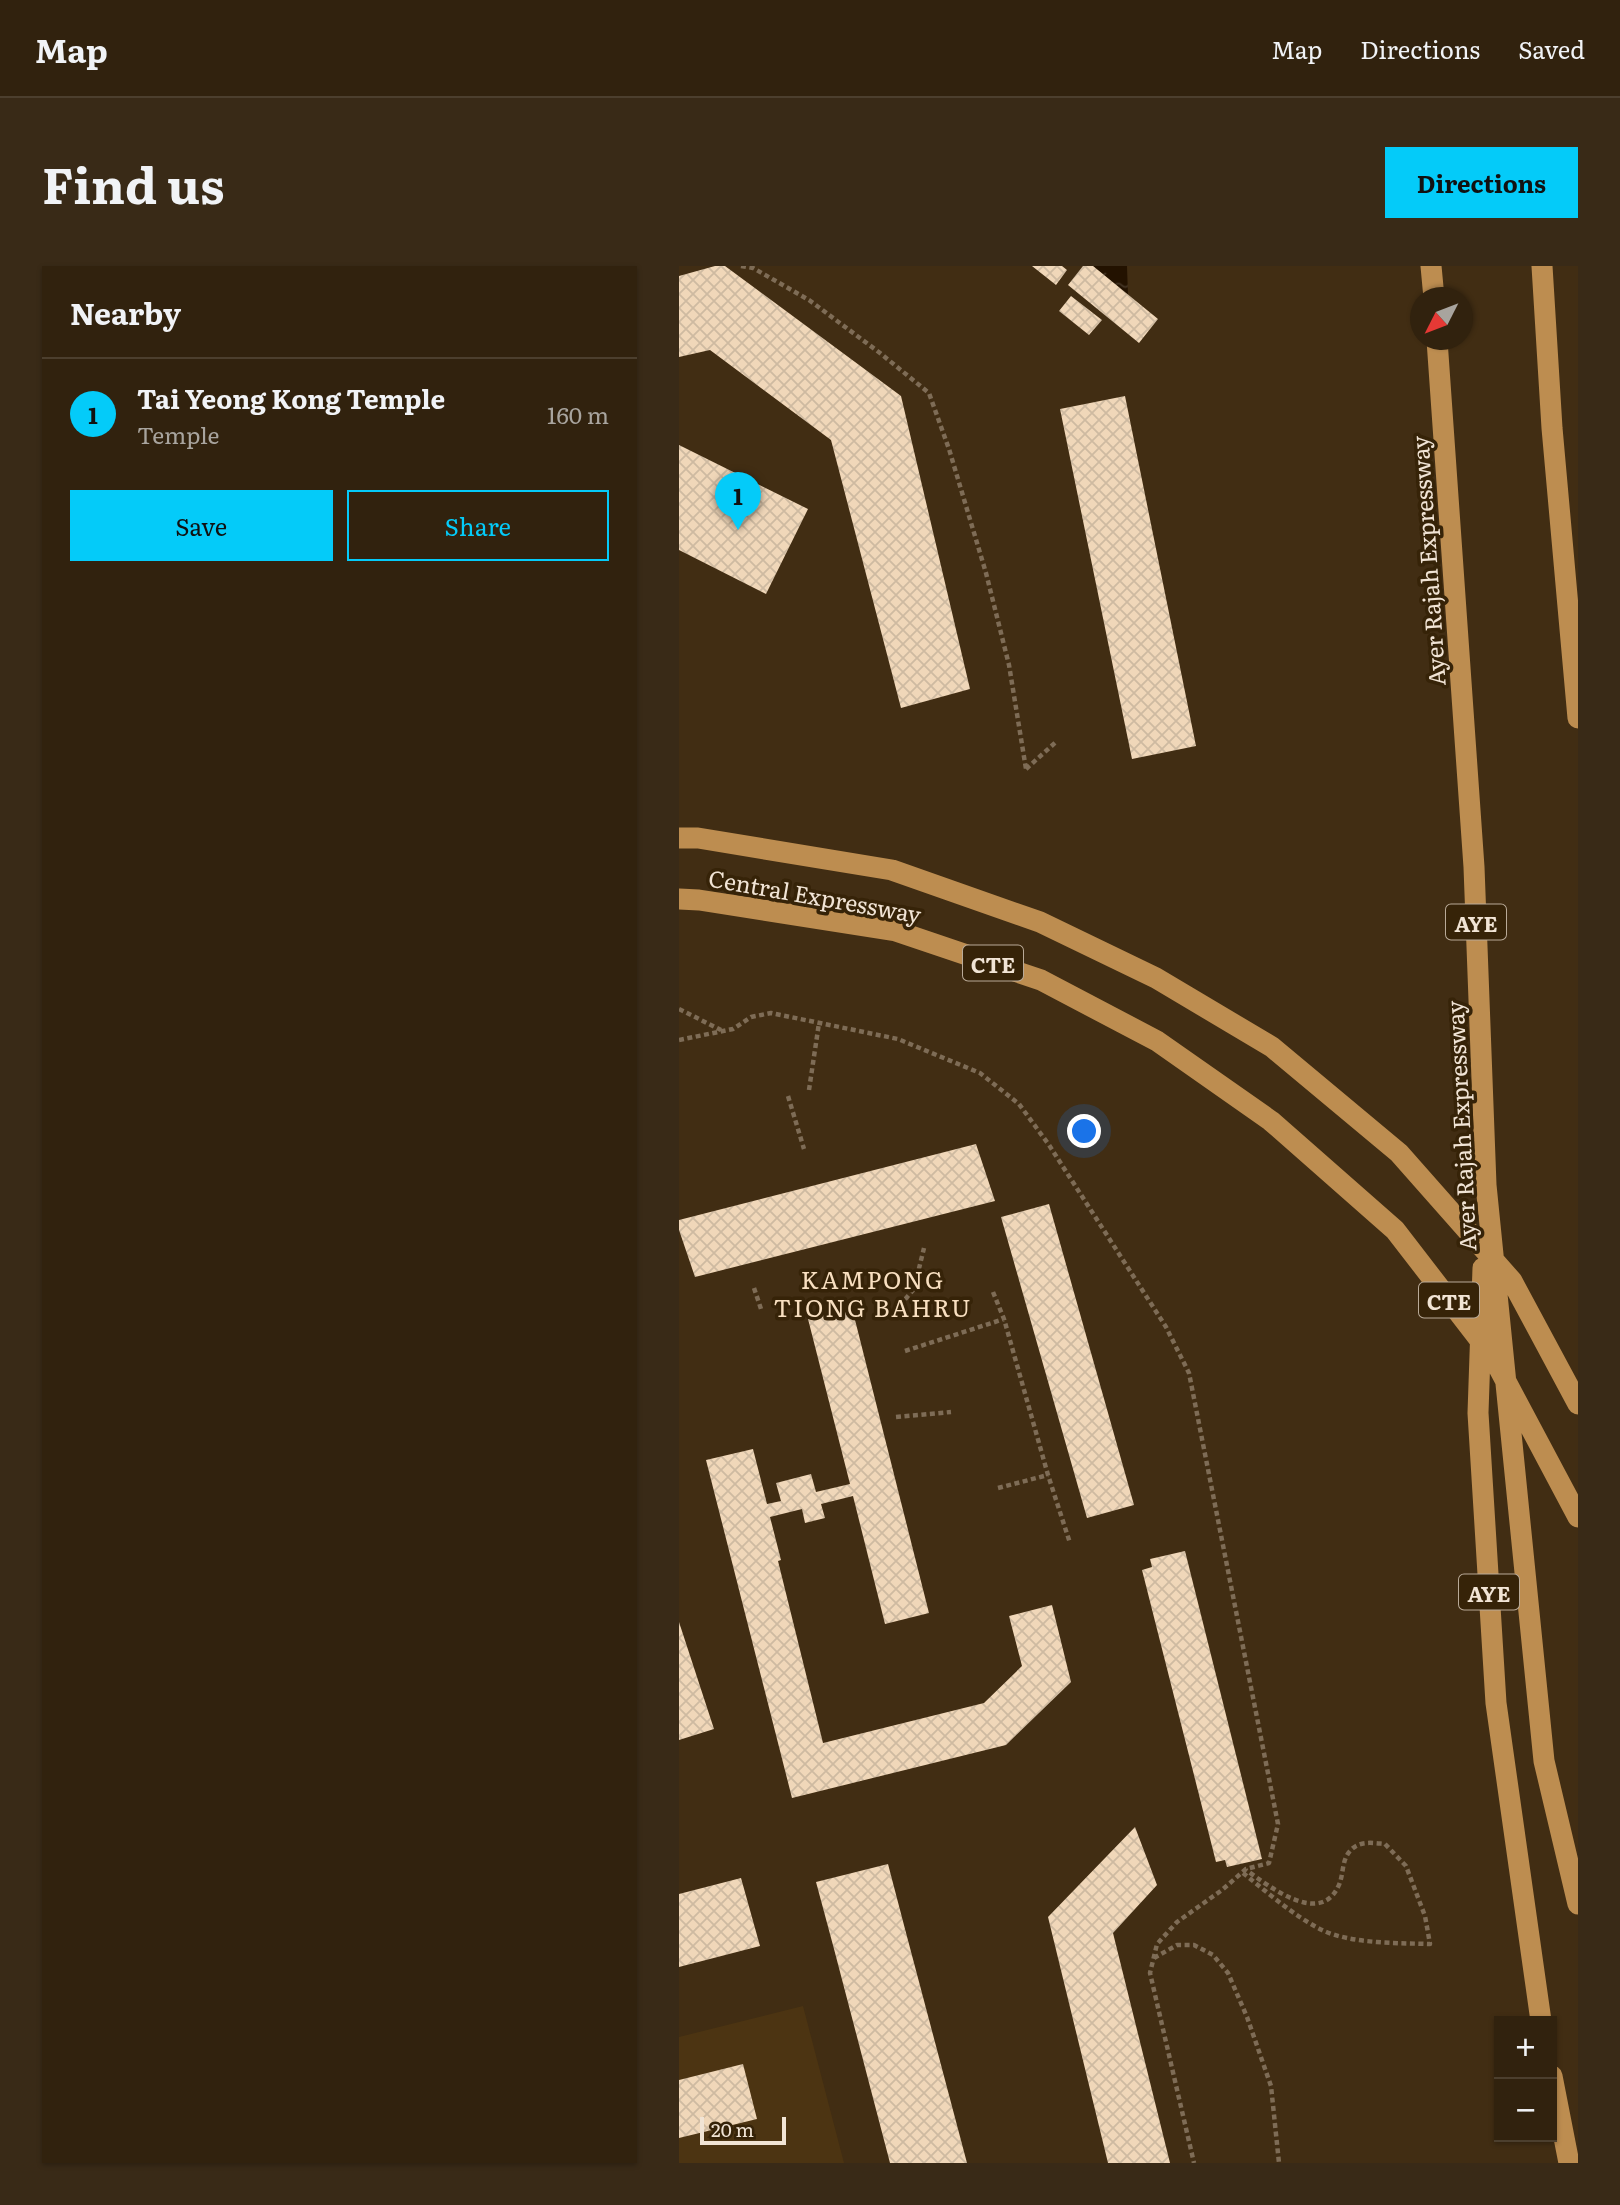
<!DOCTYPE html>
<html lang="en">
<head>
<meta charset="utf-8">
<style>
	:root { --surface:#31220e; --page:#392a17; --text:#f1f3f6; --muted:#a8a49e; --line:#4c3f2e; --accent:#04cbf9 }
	body { margin:0; font-family:Literata,serif; background:var(--page); color:var(--text) }
	.controls { position:absolute; right:21px; bottom:21px; display:grid; overflow:hidden; border-radius:0px; box-shadow:0 2px 5px #0004 }
	.controls button { width:63px; height:63px; display:grid; place-items:center; padding:0; border:0; border-bottom:2px solid var(--line); background:var(--surface); color:var(--text); font:35px sans-serif }
	.compass { position:absolute; left:731px; top:21px; width:63px; height:63px; border-radius:50%; background:var(--surface); box-shadow:0 2px 5px #0004; rotate:228deg }
	.scale { position:absolute; left:21px; bottom:18px; width:86px; box-sizing:border-box; padding-left:7px; border:4px solid #f1e4d5; border-top:0; font-size:19px; line-height:24px; white-space:nowrap; color:#f1e4d5; -webkit-text-stroke:5px #362308; paint-order:stroke }
	.you { position:absolute; left:406px; top:866px; width:24px; height:24px; margin:-18px; border:5px solid #fff; border-radius:50%; background:#1a73e8; box-shadow:0 0 0 10px #1a73e833 }
	.badge { display:grid; place-items:center; width:46px; height:46px; border-radius:50%; background:var(--accent); color:#111; font-size:23px; font-weight:700 }
	.pin { position:absolute; translate:-50% -58px; filter:drop-shadow(0 2px 4px #0008) }
	.pin::after { content:''; position:absolute; top:37px; width:24px; height:21px; background:inherit; clip-path:polygon(0 0,100% 0,50% 100%) }
	.list { margin:0; padding:0; list-style:none }
	h2 { display:flex; justify-content:space-between; align-items:center; height:91px; margin:0; padding:0 28px; font-size:30px }
	h2 small { font-size:23px; font-weight:400; color:var(--muted) }
	.list li { display:grid; grid-template-columns:46px 1fr auto; gap:21px; align-items:center; box-sizing:border-box; height:112px; padding:0 28px; border-top:2px solid var(--line) }
	.list b { display:block; font-size:26px; white-space:nowrap }
	.list p { margin:0; font-size:23px; white-space:nowrap; color:var(--muted) }
	.list em { font-size:23px; font-style:normal; color:var(--muted) }
	.actions { display:flex; gap:14px; padding:21px 28px }
	.actions a { flex:1; padding:16px 0; border:2px solid var(--accent); border-radius:0px; text-align:center; font-size:24px; color:var(--accent) }
	.actions .main { background:var(--accent); color:#111 }
	.map { position:relative; flex:none; width:899px; height:1897px; overflow:hidden; border-radius:0px }
	header { display:flex; align-items:center; gap:42px; box-sizing:border-box; height:98px; padding:0 35px; background:var(--surface); border-bottom:2px solid var(--line) }
	header strong { font-size:33px }
	nav { display:flex; gap:38px; margin-inline-start:auto; font-size:24px }
	.intro { display:flex; align-items:center; justify-content:space-between; box-sizing:border-box; height:168px; padding:0 42px }
	h1 { margin:0; font-size:49px }
	.button { padding:18px 32px; border-radius:0px; background:var(--accent); color:#111; font-size:24px; font-weight:700 }
	main { display:flex; gap:42px; padding:0 42px }
	aside { flex:1; background:var(--surface); border-radius:0px; box-shadow:0 2px 5px #0004 }
	.map>svg:first-child { display:block }
</style>
</head>
<body>
<header>
<strong>Map</strong>
<nav><a>Map</a><a>Directions</a><a>Saved</a></nav>
</header>
<div class="intro"><h1>Find us</h1><a class="button">Directions</a></div>
<main>
<aside>
<h2>Nearby<small></small></h2>
<ul class="list">
<li><span class="badge">1</span><div><b>Tai Yeong Kong Temple</b><p>Temple</p></div><em>160 m</em></li>
</ul>
<div class="actions"><a class="main">Save</a><a>Share</a></div>
</aside>
<div class="map">
<svg width="899" height="1897" viewBox="0 0 899 1897">
	<defs>
		<pattern id="water-ripples" width="26" height="14" patternUnits="userSpaceOnUse" patternTransform="scale(1.75)"><rect width="26" height="14" fill="#231200"/><path d="M2 4q2-2 4 0t4 0M15 11q2-2 4 0t4 0" fill="none" stroke="#433424"/></pattern>
		<pattern id="building-cross-hatch" width="8" height="8" patternUnits="userSpaceOnUse" patternTransform="scale(1.75)"><rect width="8" height="8" fill="#f0d7b9"/><path d="M0 0l8 8M0 8l8-8" fill="none" stroke="#cebaa1"/></pattern>
	</defs>
	<rect width="100%" height="100%" fill="#412d13"/>
	<path fill="#4c3412" d="M124,1740l41,157h-165v-126z"/>
	<path fill="url(#water-ripples)" d="M414,0h34l1,29z"/>
	<path fill="url(#building-cross-hatch)" d="M36,0h10l176,130 69,293 -69,19 -70,-268 -121,-90 -31,7v-81z
		M353,0h30l5,4 -11,15z
		M404,0h10l65,53 -19,24 -71,-58z
		M392,30l31,24 -13,15 -30,-24z
		M446,130l71,350 -64,13 -72,-350z
		M0,179l129,64 -42,85 -87,-44z
		M297,878l19,57 -300,76 -16,-47v-10z
		M370,938l85,301 -47,13 -86,-301z
		M173,1042l77,305 -44,11 -32,-128 -32,8 4,14 -20,5 -3,-14 -32,8 11,43 -3,1 45,182 161,-40 38,-37 -13,-50 43,-11 19,77 -65,63 -214,53 -86,-338 47,-11 14,55 14,-3 -5,-18 35,-9 5,18 34,-8 -42,-165z
		M506,1285l77,308 -35,8 -2,-7 -9,2 -74,-292 10,-3 -2,-8z
		M0,1356l35,107 -35,11z
		M456,1561l22,58 -44,48 57,230h-62l-60,-246z
		M209,1598l17,65 62,234h-77l-56,-214 -18,-67z
		M62,1612l19,68 -81,21v-73z
		M64,1798l14,55 -78,19v-58z"/>
	<g fill="none" stroke-linecap="round" stroke-linejoin="round">
		<path stroke="#7e6c56" stroke-width="4.5" stroke-dasharray="5 3.5" stroke-linecap="butt" d="M62,0l12,2 56,32 71,53 49,40 20,56 37,124 23,92 17,104
			M347,503l31,-28
			M0,743l42,21
			M0,774l54,-11 18,-12 20,-4 127,26 82,34 39,31 30,41 117,182 23,46 89,451 -9,39 -23,6 -24,21 -45,32 -20,22 -7,29 44,190
			M130,824l10,-67
			M109,830l16,53
			M75,1022l7,21
			M314,1026l11,27 44,156 22,68
			M215,1046l20,-23 10,-41
			M226,1085l99,-32
			M217,1151l55,-5
			M319,1222l50,-13
			M564,1607c25,20 51,43 79,57 29,14 77,13 108,14l-5,-28 -19,-50 -21,-22c-12,-1 -26,-4 -35,7 -9,10 -6,25 -12,36 -19,39 -69,-1 -92,-17
			M475,1692l23,-13h17l19,10 15,18 19,44 24,69 8,77"/>
		<path stroke="#bd8d50" stroke-width="21" d="M752,0l3,32
			M863,0l10,162 26,290
			M758,74l37,527 12,318 58,576 34,143
			M0,572h19l194,32 148,52 116,56 116,69 127,106 113,128 66,123
			M0,633l20,1 197,31 145,49 116,61 114,80 124,109 98,127 85,160
			M804,1002l-5,145 18,290 45,318
			M873,1810l17,87"/>
	</g>
	<g text-anchor="middle" dominant-baseline="central" stroke-width="7" stroke-linejoin="round" paint-order="stroke">
		<g fill="#362308" stroke="#b9aa98" stroke-width="2">
			<rect x="767" y="638.5" width="60" height="35" rx="5"/>
			<rect x="284" y="679.5" width="60" height="35" rx="5"/>
			<rect x="740" y="1016.5" width="60" height="35" rx="5"/>
			<rect x="780" y="1308.5" width="60" height="35" rx="5"/>
		</g>
		<g font-size="21" font-weight="bold" fill="#f1e4d5">
			<text x="797" y="656">AYE</text>
			<text x="314" y="697">CTE</text>
			<text x="770" y="1034">CTE</text>
			<text x="810" y="1326">AYE</text>
		</g>
		<g font-size="23" fill="#f1e4d5" stroke="#362308">
			<text transform="translate(748 295) rotate(-94)">Ayer Rajah Expressway</text>
			<text transform="translate(136 629) rotate(10)">Central Expressway</text>
			<text transform="translate(781 860) rotate(-93)">Ayer Rajah Expressway</text>
		</g>
		<g font-size="24" letter-spacing="2" fill="#f8dfc0" stroke="#362308">
			<text x="194" y="1012">KAMPONG<tspan x="194" dy="28">TIONG BAHRU</tspan></text>
		</g>
	</g>
</svg>
<div class="controls">
<button>+</button>
<button>−</button>
</div>
<svg class="compass" viewBox="-18 -18 36 36"><path d="M0-13l5 13h-10z" fill="#e53935"/><path d="M0 13l5-13h-10z" fill="#a8a49e"/></svg>
<div class="scale">20 m</div>
<div class="you"></div>
<div class="pin badge" style="left:59px;top:264px">1</div>
</div>
</main>
</body>
</html>
